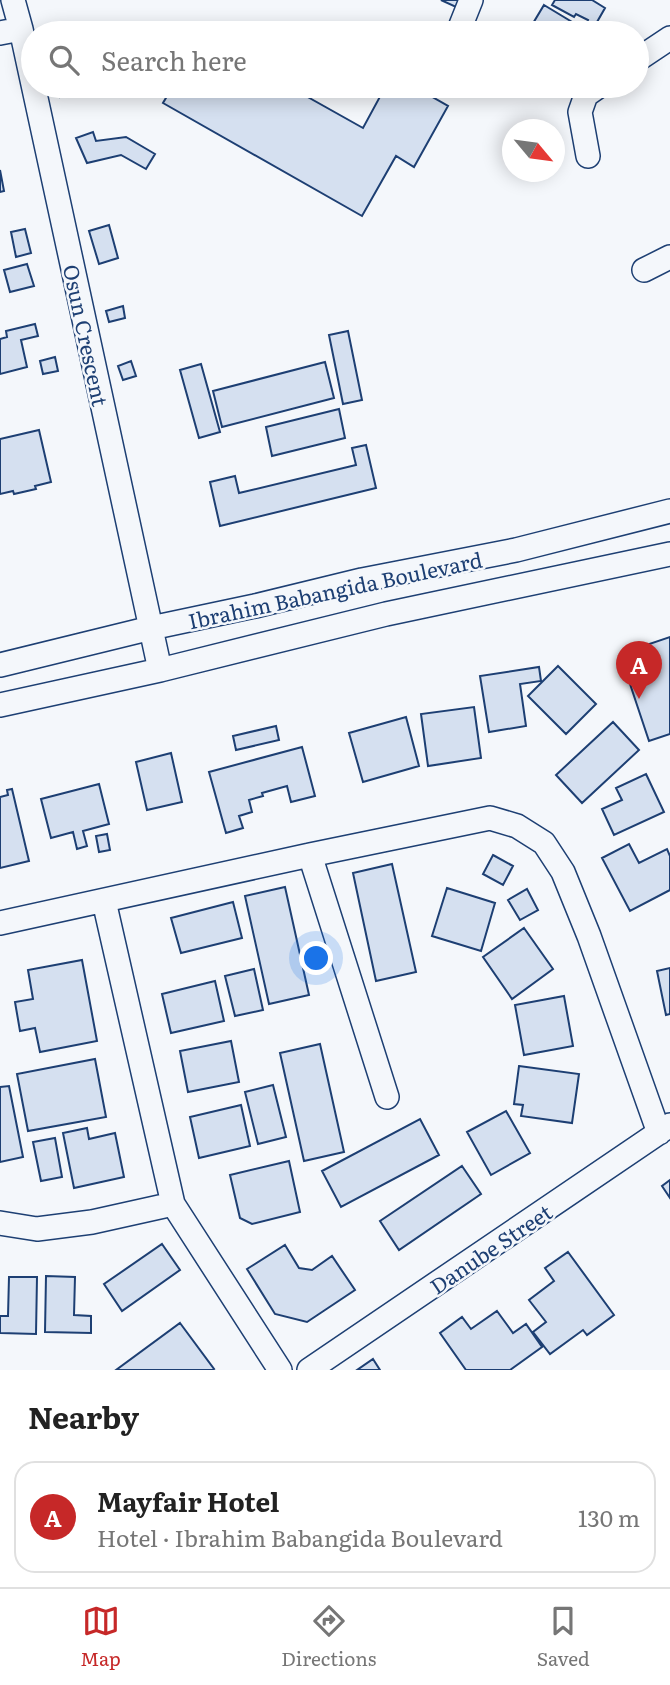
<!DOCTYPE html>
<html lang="en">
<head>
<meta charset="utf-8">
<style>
	:root { --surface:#fff; --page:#f6f6f6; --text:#222; --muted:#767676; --line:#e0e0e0; --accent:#c62828 }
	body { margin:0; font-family:Literata,serif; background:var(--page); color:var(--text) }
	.compass { position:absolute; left:502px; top:119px; width:63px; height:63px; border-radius:50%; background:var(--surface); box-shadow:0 4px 18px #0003; rotate:119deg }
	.you { position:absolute; left:317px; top:959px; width:24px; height:24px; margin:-18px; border:5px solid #fff; border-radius:50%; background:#1a73e8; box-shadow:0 0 0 10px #1a73e833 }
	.badge { display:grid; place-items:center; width:46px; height:46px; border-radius:50%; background:var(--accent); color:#fff; font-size:23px; font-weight:700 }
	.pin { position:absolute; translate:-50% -58px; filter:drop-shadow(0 2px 4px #0008) }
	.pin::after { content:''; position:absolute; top:37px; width:24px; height:21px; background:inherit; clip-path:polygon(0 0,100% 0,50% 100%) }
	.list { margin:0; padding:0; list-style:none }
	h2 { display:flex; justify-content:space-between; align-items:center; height:91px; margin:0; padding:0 28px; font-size:30px }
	h2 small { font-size:23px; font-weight:400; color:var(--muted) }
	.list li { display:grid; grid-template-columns:46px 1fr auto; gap:21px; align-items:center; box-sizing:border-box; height:112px; margin:0 14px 14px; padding:0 14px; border:2px solid var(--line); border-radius:21px }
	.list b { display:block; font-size:26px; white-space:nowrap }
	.list p { margin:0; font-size:23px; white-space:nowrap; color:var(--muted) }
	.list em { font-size:23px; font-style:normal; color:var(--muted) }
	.icon { flex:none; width:38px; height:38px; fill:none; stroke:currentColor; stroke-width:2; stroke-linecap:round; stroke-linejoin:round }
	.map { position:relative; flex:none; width:670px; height:1370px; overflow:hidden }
	.search { position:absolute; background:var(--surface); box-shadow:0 4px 18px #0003; left:21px; right:21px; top:21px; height:77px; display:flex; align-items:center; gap:18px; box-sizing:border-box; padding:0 24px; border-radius:38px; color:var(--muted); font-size:26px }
	.sheet { height:217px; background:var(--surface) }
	nav { display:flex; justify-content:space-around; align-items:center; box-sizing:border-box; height:98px; border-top:2px solid var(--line); background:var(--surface); font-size:19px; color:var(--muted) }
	nav a { display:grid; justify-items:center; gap:4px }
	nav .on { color:var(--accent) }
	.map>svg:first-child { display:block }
</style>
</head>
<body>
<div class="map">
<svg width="670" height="1370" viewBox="0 0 670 1370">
	<rect width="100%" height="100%" fill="#f4f7fb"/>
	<path fill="#d5e0f0" stroke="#1d3f73" stroke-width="2" d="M441,0h18l-3,7z
		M555,0h37l13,8 -12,21 -7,-5 2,-4 -12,-6 -2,3 -22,-12z
		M544,5l38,23 -4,5h-33l-13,-8z
		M518,24l18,9h-23z
		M58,86h29l1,6 -28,5z
		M173,86h115l75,42 19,-35 -13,-7h44l35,20 -34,61 -18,-11 -34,60 -199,-113z
		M93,132l3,9 30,-4 29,17 -9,15 -25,-14 -34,8 -11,-25z
		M0,170l4,21 -4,1z
		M109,225l9,33 -19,6 -10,-33z
		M25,229l6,24 -15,4 -5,-25z
		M27,264l7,22 -24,6 -6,-22z
		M123,306l2,12 -16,4 -3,-11z
		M35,324l3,12 -17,4 6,27 -27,7v-35l7,-2 -1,-6z
		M348,331l14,69 -19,4 -14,-69z
		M55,357l3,14 -15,3 -3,-13z
		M131,361l5,15 -13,4 -5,-14z
		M325,362l9,36 -112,29 -9,-36z
		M201,364l19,68 -21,6 -19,-68z
		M339,409l6,29 -73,18 -6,-29z
		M39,430l12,52 -16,4 1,3 -22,5 -1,-3 -13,3v-55z
		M366,445l10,43 -156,38 -10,-44 25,-6 4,17 117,-28 -4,-17z
		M670,637v97l-21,7 -29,-87z
		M558,666l38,38 -30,30 -38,-38z
		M539,667l2,14 -21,3 6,42 -37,6 -9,-56z
		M474,707l7,51 -53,8 -7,-52z
		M406,717l13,49 -56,16 -14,-49z
		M613,722l26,28 -57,53 -26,-28z
		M276,726l3,14 -43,10 -3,-14z
		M302,747l13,49 -24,6 -4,-16 -25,7 1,3 -14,4 3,12 -13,4 4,12 -17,5 -17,-61z
		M171,753l11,49 -35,8 -11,-48z
		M646,774l18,38 -50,23 -12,-26 20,-9 -6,-12z
		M99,784l10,40 -26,7 4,15 -10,3 -4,-17 -22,6 -10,-39z
		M12,789l17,72 -29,7v-71l8,-2 -1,-5z
		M107,834l3,16 -11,2 -3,-16z
		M629,844l10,19 28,-14 3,7v34l-40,21 -28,-53z
		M493,855l20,11 -10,19 -20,-11z
		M392,864l24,108 -40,9 -23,-108z
		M285,887l24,108 -40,9 -24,-108z
		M447,888l48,15 -14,48 -49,-15z
		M527,889l11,21 -18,10 -12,-20z
		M233,902l9,36 -61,15 -10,-35z
		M524,928l29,41 -41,30 -29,-42z
		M82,960l15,81 -57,11 -5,-24 -15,3 -5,-29 18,-3 -5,-29z
		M670,968v46l-4,1 -9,-44z
		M254,969l9,41 -28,6 -10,-40z
		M215,981l9,40 -53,12 -9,-39z
		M564,996l9,50 -49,9 -9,-50z
		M231,1041l8,41 -51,10 -8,-41z
		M320,1044l24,108 -40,9 -24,-108z
		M95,1059l11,58 -78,14 -11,-57z
		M519,1066l60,8 -7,49 -51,-7 2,-11 -9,-1z
		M273,1085l13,52 -28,7 -13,-52z
		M9,1086l14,71 -23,5v-75z
		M241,1105l9,41 -51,12 -9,-41z
		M506,1111l24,42 -39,22 -24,-43z
		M420,1119l19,36 -98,52 -19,-36z
		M87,1128l2,11 26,-6 9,44 -50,11 -11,-55z
		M55,1138l7,39 -21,4 -8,-39z
		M289,1161l11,51 -48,12 -12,-6 -10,-43z
		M462,1166l19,28 -82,56 -19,-29z
		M670,1180v18l-8,-12z
		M162,1244l18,26 -58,41 -18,-27z
		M285,1245l14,23 13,2 20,-14 23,34 -48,32 -32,-8 -28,-45z
		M568,1252l46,63 -27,20 -4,-5 -33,24 -17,-22 13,-10 -17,-22 25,-19 -9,-13z
		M46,1276l29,1 -1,38 17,1v17l-46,-1z
		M9,1277h28l-1,57 -36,-1v-17h8z
		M497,1311l16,22 13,-9 16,23 -32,23h-44l-26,-37 22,-16 9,12z
		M180,1323l34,46 -2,1h-96z
		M373,1359l7,11h-23z"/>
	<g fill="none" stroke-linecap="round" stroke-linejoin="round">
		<defs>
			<path id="minor" d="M13,0l8,29 139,641
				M459,30l12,-30
				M0,33l21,-4
				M637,60l33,-22
				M588,156l-8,-44 6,-17 13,-9
				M644,270l26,-13
				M0,665l151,-37 104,-22 107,-26 154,-30 154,-39
				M0,705l160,-35 226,-56 284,-60
				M310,855l77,242
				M104,901l69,303 107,166
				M0,923l310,-68 180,-37 27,8 27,17 19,29 26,64 70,197
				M0,1223l37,6 55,-7 81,-18
				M309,1370l361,-245"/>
		</defs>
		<use href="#minor" stroke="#1d3f73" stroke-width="26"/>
		<use href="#minor" stroke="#f4f7fb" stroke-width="23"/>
	</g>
	<g text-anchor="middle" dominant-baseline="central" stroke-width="5" stroke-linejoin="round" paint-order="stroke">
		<g font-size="21" fill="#1d3f73" stroke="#f4f7fb">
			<text transform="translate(87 335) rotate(78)">Osun Crescent</text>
			<text transform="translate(335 589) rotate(-12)">Ibrahim Babangida Boulevard</text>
			<text transform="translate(490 1248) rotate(-34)">Danube Street</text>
		</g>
	</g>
</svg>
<svg class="compass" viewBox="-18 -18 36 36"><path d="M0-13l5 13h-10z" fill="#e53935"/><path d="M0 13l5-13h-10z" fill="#767676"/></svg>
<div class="you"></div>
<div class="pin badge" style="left:639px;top:699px">A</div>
<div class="search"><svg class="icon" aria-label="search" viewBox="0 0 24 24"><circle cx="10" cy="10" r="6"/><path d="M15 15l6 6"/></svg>Search here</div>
</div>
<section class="sheet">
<h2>Nearby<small></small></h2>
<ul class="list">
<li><span class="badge">A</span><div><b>Mayfair Hotel</b><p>Hotel · Ibrahim Babangida Boulevard</p></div><em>130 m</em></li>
</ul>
</section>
<nav>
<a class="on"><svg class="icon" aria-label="map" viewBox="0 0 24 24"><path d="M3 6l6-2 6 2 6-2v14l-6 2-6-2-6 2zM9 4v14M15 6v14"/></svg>Map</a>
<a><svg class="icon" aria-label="directions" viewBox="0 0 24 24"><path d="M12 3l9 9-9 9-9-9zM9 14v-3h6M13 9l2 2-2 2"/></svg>Directions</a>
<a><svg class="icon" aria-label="saved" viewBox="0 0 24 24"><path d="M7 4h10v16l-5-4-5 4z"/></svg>Saved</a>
</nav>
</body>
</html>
